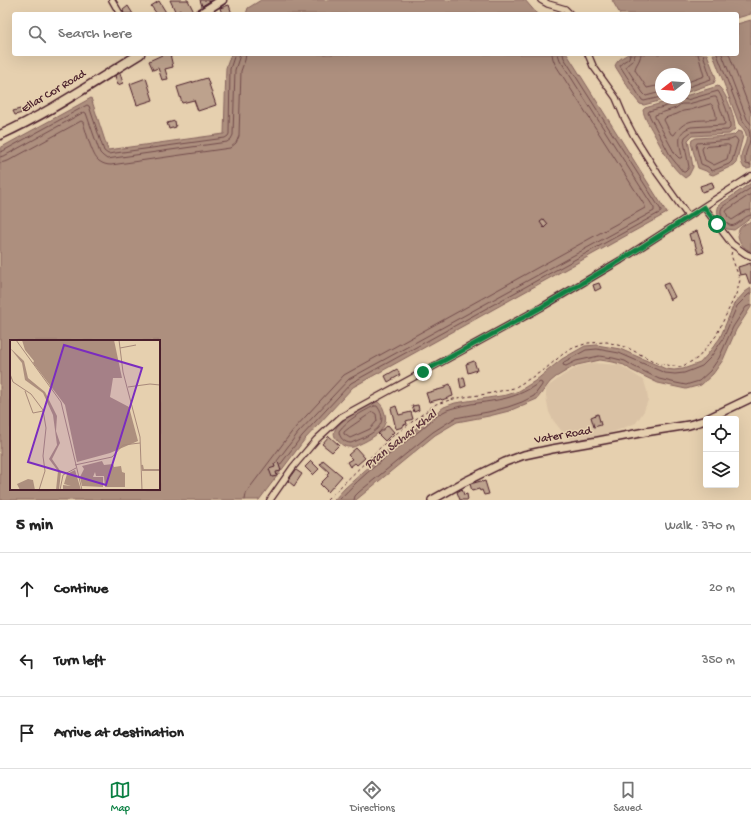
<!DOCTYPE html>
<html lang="en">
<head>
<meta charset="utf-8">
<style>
	:root { --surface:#fff; --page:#f6f6f6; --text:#222; --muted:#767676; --line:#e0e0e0; --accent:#0b8043 }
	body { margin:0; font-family:"Gochi Hand",sans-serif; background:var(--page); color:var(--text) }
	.controls { position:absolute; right:12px; bottom:12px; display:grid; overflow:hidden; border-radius:4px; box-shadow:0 4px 16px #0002 }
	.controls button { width:36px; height:36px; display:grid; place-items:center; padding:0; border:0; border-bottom:1px solid var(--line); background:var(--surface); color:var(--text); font:20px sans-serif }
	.compass { position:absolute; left:655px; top:68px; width:36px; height:36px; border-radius:50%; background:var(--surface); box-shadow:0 4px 16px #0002; rotate:253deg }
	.stop { position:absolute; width:12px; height:12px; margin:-9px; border:3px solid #0b8043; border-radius:50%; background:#fff }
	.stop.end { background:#0b8043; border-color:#fff; box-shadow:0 1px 4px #0008 }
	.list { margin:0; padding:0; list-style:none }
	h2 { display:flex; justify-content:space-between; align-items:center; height:52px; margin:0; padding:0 16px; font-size:17px }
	h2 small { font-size:13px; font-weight:400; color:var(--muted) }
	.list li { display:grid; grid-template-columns:26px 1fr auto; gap:12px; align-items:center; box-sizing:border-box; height:72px; padding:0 16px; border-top:1px solid var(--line) }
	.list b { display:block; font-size:15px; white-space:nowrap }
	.list em { font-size:13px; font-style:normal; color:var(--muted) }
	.icon { flex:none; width:22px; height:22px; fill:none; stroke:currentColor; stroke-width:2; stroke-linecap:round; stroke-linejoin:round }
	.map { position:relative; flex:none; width:751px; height:500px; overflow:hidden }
	.search { position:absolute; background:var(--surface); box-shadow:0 4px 16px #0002; left:12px; right:12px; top:12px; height:44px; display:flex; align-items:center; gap:10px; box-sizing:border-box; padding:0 14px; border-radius:4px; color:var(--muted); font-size:15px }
	.sheet { height:268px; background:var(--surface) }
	nav { display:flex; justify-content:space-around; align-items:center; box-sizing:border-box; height:56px; border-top:1px solid var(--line); background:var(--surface); font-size:11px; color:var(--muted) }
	nav a { display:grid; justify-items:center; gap:2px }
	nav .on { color:var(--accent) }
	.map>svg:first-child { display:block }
</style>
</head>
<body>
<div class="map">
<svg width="751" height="500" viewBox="0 0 751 500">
	<rect width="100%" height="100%" fill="#e6d0af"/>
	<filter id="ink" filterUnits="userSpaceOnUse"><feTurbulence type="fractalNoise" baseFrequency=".025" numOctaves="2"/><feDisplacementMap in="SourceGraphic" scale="8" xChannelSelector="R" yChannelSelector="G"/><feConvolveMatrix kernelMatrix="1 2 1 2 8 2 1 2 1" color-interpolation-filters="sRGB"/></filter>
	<g filter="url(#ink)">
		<path fill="#dac2a5" d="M594,363l26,2 20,13 4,3 3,10 1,9 -4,11 -8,12 -28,11 -19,4 -21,1 -15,-19 -4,-8 -3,-16v-8l16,-12 17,-10z"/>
		<path fill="#ad8f7e" stroke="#85625d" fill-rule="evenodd" d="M261,0h264l12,14h-291l2,-6z
			M612,0h139v14l-14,4v-4h-117z
			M751,20v148l-4,1 -3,-1c-9,-15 5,-22 2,-34 -1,-4 -4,-7 -7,-10l-26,-70h24v-30z
			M231,54h336l100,159 -314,174 -48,52 -46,61h-259v-352l91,-50 17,52 116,-16 2,-66zM11,341h148v148h-148z
			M628,54h79l9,24 -2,5 -29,10v-19h-24v24h9l-26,7 -4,-1 -5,-6 -20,-32c2,-6 8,-9 13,-12z
			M718,86c9,7 17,32 17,43l-6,5 -37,2 -4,4 5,27 -4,8 -4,3c-15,-11 -23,-30 -32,-46 -4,-7 -9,-15 -10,-22l2,-2 34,-10h6v-2z
			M738,131l4,1 1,4 -7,27 -2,2 -21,10 -3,-1 -4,-3 -8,-3 -7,-25 1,-3 4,-2 33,-2 5,-1z
			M751,183v35l-17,12 -7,-1c-7,-7 -12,-15 -8,-24z
			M751,221v30c-8,-2 -17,-14 -11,-23 2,-3 8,-5 11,-7z
			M751,288v19l-15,23 -13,30 -10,14 -12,11 -15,4 -28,-6 -27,-13 -7,-5 -11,-3 -13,-2 -23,5 -6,3 -15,9 -6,5 -13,17 -28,12 -20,5 -32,6 -22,13 -79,65h-22l11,-12 43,-38 45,-35 11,-8 11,-4 52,-8 12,-4 16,-10 27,-22 23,-13 12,-1 23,4 46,20 8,1 9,-1 17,-6 7,-8 13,-17 14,-34 11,-12z
			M377,401c4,3 6,6 7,10 7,17 -11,27 -24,33 -4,2 -7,4 -11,3 -5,0 -8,-3 -11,-6 -3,-3 -5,-7 -3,-11 3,-9 33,-26 42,-29z"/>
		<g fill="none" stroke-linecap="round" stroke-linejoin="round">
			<path stroke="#724c4c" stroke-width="1" d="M630,54l-1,4c-3,3 -8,4 -9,8l22,34 2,1 17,-4
				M635,54c-1,9 -7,8 -9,13l17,26 3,3 15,-4
				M641,54c-1,8 -6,11 -6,16l12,18 14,-3
				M717,54l26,67c3,4 7,9 7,15 1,10 -8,18 -4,28l5,1
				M722,54l25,65 4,5
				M729,54l22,58
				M685,83l19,-7 -6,-22
				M685,88l26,-9 -8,-25
				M714,97h2l1,2 7,20 1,5 -2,1 -32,2c-16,5 -11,17 -9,30l-1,1h-2l-4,-4 -20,-37v-2l21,-7 5,-4h7z
				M677,98l-1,3 -2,3 -25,7 -1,2 23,44 12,15h2l2,-2 2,-3 -5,-26 1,-4 6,-5 37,-2 2,-2c1,-8 -7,-30 -12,-37l-31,9 -3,-1 -2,-1
				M711,104c3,2 6,11 5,15 -20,3 -29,-3 -42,16l-3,-1 -7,-14 1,-2 12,-4 6,-3 7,-1z
				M736,138l2,3 -6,20 -3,3 -17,7 -4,-4 -7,-3 -5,-19 1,-2 33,-3z
				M728,145l2,1v1l-3,12 -13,6 -9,-5 -3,-11 1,-2z
				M0,152l3,-1 84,-46 2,1 15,45 4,3 117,-16 3,-2 1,-2 1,-65 5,-15
				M0,157l6,-2 78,-43 2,1 14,40 3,3 4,3 120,-17 4,-3 2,-4 2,-65 4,-12 1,-4
				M0,163l8,-2 73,-40 2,1c3,9 9,34 16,39 4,3 8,4 12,4l119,-17 6,-5 3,-7 2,-65 4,-11 1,-6
				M751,188l-29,19c-2,5 -1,8 2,12 9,16 16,-2 27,-4
				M751,194l-24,16 -1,2 2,5 4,3 14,-9 5,-1
				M751,293l-3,2 -11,11 -14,33 -13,19 -8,8 -10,4 -8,3 -9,1 -10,-1 -46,-20 -22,-4 -11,1 -22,12 -1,3 3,1 10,-5 23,-5 14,2 12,3 8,5 26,13 17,4 10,2 3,-1 10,-3 11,-10 9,-13 14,-31 13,-20 5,-2
				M374,406h3c16,21 -11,31 -26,37 -6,0 -12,-5 -12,-12 8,-11 23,-19 35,-25z
				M373,412l3,2 1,7 -7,8 -20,9 -6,-4v-2l5,-4z
				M277,461l21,-28 51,-54 305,-168v-3l-94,-148 -2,-6
				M280,465l22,-29 49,-53 310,-171v-2l-97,-152 -1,-4
				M245,500l1,-6 2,-4 46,-61 50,-54 301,-167v-2l-90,-142 -2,-5 -1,-5
				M339,500c24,-26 52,-47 79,-68 9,-7 18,-17 29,-22 8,-3 16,-4 24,-6 27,-4 46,-5 69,-22l2,1v2l-8,11 -12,6 -14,5 -20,5 -33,6 -22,14 -74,60 -4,4 -1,4"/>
		</g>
		<path fill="#bda28d" stroke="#4a1f2b" d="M170,0h18l5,10 -8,4h-3l-2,-4 -4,3z
			M200,0h12l-10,6z
			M159,1l8,13h-10l-6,-8z
			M229,5l3,9h-10l-2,-6z
			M128,6l5,8h-9l-1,-4z
			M161,54h9l3,13 -8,2 3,10 -6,1 -4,-12 -5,2 -4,-9 13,-6z
			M120,73l3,10 -5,2 -3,-9z
			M146,78l7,22 -16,5 -7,-21z
			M207,78l9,27 -18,6 -4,-11 -12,3 -5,-16z
			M20,109l2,4 -7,2 -2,-4z
			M175,121l1,6 -7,2 -2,-6z
			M712,182l2,6 -12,4 -2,-6z
			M544,219l4,5 -4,4 -4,-6z
			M697,231l7,21 -6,2 -4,-14 -3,1 -2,-7z
			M751,263v21l-1,1 -4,-11 -6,1 -2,-8z
			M599,283l2,5 -6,3 -2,-6z
			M668,283l7,14 -5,3 -7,-15z
			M474,361l3,9 -9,3 -2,-9z
			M397,369l3,6 -12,7 -3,-6z
			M464,377l2,9 -5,2 -2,-10z
			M450,384l3,12 -11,4 -1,-1 -12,3 -3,-9 19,-5v-2z
			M418,405l1,5 -5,2 -2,-6z
			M396,406l3,9 12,-3 2,7 -7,2 1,3 -4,1v2l-7,2 -5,-21z
			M598,414l3,11 -7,2 -3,-10z
			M388,425l6,7 -9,9 -7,-7z
			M329,436l10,9 -7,7 -10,-8z
			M356,448l9,10 -8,7 -2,-2 -5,4 -3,-5 5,-3 -4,-4z
			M323,460l19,16 -14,16 -8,-8 8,-8 -1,-2 2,-2 -9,-8z
			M311,461l8,8 -6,6 -8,-8z
			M278,462l3,9 -5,1 1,4 -5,1 -3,-8 6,-2 -1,-3z
			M296,470l6,4 -8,12 -6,-5z
			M481,481l1,1 3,-1 4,13 -5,1 -2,-5 -2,1 -1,-2 -7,2 -2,-7z
			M462,489l2,6 3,-1 1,6h-8l-3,-8z"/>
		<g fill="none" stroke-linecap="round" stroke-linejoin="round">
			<defs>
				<path id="minor" d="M112,0l8,14
					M541,0l7,4 17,5 5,5
					M588,54l5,12 23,32 8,19 10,19 24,38 30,42
					M704,207l28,37 14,10 5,2
					M270,500l23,-33 23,-27 25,-23 201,-110 79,-47 130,-84"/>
				<path id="tertiary" d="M707,419l44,-21
					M432,500l32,-18 41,-20 19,-7 28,-6 46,-8 47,-9 44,-7 17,-5"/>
				<path id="secondary" d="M200,14l22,-14
					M0,135c49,-22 94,-53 140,-81"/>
			</defs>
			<use href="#minor" stroke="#4a1f2b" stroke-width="8"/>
			<use href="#tertiary" stroke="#4a1f2b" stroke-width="10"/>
			<use href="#secondary" stroke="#4a1f2b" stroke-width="11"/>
			<path stroke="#4a1f2b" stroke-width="1" stroke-dasharray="3 3" stroke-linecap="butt" d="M327,500l62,-61 47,-35 21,-6 30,-4 27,-6 30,-18 19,-16 10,-6 15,-5 19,-1 21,6 31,16 22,3 17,-9 18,-22 21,-44 3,-12 -9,-25 1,-4"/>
			<use href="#minor" stroke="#e6d0af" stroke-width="5.5"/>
			<use href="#tertiary" stroke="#e6d0af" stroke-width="7"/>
			<use href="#secondary" stroke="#e6d0af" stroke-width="8"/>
		</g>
	</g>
	<g fill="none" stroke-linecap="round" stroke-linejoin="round" filter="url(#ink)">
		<path stroke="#0b8043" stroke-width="5" d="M423,372l119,-65 79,-47 83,-53 13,17"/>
	</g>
	<g text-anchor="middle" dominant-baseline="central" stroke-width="3" stroke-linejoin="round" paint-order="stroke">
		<g font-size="12" fill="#4a1f2b" stroke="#e6d0af">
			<text transform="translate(54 92) rotate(-31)">Ellar Cor Road</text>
			<text transform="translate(563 436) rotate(-10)">Vater Road</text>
		</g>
		<g font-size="13" font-style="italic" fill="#5e353c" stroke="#e6d0af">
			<text transform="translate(401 440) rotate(-38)">Pran Sahar Khal</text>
		</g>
	</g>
	<g transform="translate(10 340)">
		<rect width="150" height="150" fill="#e6d0af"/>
		<path d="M12,0h92l8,38h-9l-3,19 19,10 9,34 -28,12 -33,9 -12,-57 -32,-42 1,-2 -9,-11zM0,8l14,13 4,17 17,14 12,24 -1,15 4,12 -8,16 9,13 -2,18h-3l2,-19 -9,-12 8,-14 -4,-30 -10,-22 -18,-13 -3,-17zM92,121l2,4 9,-1 1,3 7,-1 1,6 3,1v14h-20l-1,-11h-8l-1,-4 -2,5h10v10l-21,-1 -2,-9 4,-8 -2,-3zM65,130l6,20h-18v-5l8,1 -7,-2 3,-10zM18,139l5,1 2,10h-15l-3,-6z" fill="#ad8f7e"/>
		<path fill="none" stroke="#ad8f7e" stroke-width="2" d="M132,125l1,5h17"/>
		<path fill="none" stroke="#a8897a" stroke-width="1" d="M6,0l45,62 21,88M109,0l4,32 17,65 2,53M110,8l16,-3M0,34l3,8 18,12 12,16 3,18 -3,28 2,15 -6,19M118,47l22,-3 10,1M15,51l8,22 10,-2M65,125l37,-8 11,-12 17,-2M50,150l3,-15 13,-7"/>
		<path fill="#7b2cbf" fill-opacity="0.15" stroke="#7b2cbf" stroke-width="2" d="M54,5l78,23 -36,117 -78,-23z"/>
		<rect width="150" height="150" fill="none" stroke="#4a1f2b" stroke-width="2"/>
	</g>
</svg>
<div class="controls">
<button><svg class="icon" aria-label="locate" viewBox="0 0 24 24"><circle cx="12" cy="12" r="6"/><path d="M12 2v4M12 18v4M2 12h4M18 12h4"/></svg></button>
<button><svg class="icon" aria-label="layers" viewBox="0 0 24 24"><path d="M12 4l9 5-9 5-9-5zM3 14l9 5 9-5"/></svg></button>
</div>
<svg class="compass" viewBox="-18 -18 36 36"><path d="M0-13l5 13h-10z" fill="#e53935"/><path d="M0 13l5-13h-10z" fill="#767676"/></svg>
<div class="stop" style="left:717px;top:224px"></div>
<div class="stop end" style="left:423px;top:372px"></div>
<div class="search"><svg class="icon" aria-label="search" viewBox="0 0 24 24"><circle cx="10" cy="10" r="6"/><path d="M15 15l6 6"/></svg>Search here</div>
</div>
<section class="sheet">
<h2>5 min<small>Walk · 370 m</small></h2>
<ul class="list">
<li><svg class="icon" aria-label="ahead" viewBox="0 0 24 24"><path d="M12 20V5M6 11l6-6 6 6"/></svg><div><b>Continue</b></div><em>20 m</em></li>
<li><svg class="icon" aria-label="left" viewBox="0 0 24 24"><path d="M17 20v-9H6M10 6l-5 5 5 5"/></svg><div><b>Turn left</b></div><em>350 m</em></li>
<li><svg class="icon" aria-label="arrive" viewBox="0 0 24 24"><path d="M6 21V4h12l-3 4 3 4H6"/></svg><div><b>Arrive at destination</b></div></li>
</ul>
</section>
<nav>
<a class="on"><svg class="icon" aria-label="map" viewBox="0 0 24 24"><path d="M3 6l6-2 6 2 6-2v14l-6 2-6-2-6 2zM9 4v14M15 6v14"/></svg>Map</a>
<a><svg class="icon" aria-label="directions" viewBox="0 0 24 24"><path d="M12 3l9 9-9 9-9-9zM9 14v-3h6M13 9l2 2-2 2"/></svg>Directions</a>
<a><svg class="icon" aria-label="saved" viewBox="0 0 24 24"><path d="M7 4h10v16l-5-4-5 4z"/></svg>Saved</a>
</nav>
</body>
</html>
